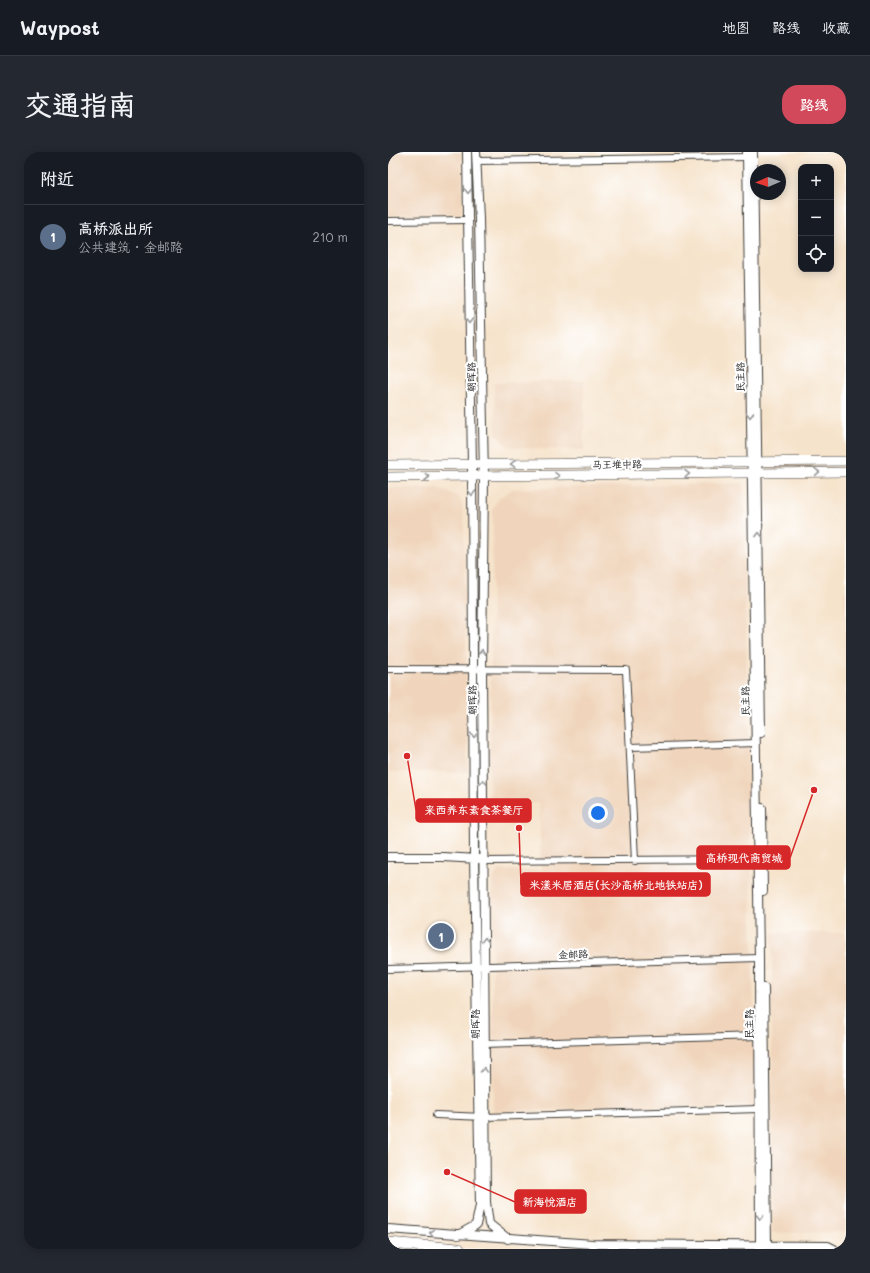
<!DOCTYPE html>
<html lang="zh">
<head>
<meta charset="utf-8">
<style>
	:root { --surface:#171b24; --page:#242831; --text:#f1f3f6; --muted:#9ea1a6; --line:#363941; --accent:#d1495b }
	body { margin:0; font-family:Mali,"LXGW WenKai TC",sans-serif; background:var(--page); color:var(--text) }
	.controls { position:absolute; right:12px; top:12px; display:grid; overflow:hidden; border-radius:8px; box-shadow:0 2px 10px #0003 }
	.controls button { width:36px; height:36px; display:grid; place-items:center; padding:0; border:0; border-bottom:1px solid var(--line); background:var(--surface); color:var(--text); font:20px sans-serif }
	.compass { position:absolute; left:362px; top:12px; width:36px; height:36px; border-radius:50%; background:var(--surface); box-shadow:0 2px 10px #0003; rotate:268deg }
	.you { position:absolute; left:210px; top:661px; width:14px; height:14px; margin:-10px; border:3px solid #fff; border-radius:50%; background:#1a73e8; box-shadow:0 0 0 6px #1a73e833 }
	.badge { display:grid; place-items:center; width:26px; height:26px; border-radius:50%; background:var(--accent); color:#fff; font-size:13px; font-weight:700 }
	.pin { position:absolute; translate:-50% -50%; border:2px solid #fff; box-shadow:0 1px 4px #0006 }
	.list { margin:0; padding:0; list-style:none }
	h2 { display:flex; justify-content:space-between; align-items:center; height:52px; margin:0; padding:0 16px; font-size:17px }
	h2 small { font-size:13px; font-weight:400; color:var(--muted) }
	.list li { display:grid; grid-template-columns:26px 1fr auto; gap:12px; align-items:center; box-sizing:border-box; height:64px; padding:0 16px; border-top:1px solid var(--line) }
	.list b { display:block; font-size:15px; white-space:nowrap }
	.list p { margin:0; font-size:13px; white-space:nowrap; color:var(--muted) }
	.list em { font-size:13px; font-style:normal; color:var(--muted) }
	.icon { flex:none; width:22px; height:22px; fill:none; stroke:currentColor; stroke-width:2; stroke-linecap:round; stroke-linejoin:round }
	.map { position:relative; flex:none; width:458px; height:1097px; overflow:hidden; border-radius:16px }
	header { display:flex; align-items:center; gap:24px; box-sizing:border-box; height:56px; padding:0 20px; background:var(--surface); border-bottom:1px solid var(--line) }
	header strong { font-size:19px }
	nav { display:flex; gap:22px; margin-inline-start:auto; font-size:14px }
	.intro { display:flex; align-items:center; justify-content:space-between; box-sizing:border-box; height:96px; padding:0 24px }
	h1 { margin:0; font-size:28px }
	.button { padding:10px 18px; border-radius:16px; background:var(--accent); color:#fff; font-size:14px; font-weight:700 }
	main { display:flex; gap:24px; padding:0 24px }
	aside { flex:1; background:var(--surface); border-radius:16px; box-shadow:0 2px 10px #0003 }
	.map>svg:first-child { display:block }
</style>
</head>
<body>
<header>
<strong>Waypost</strong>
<nav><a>地图</a><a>路线</a><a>收藏</a></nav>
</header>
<div class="intro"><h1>交通指南</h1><a class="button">路线</a></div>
<main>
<aside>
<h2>附近<small></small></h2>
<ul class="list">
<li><span class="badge" style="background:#5c6f8a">1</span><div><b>高桥派出所</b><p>公共建筑 · 金邮路</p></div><em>210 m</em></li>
</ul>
</aside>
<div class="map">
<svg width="458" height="1097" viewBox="0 0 458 1097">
	<rect width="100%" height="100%" fill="#fff"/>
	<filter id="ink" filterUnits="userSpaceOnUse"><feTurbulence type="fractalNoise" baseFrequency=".025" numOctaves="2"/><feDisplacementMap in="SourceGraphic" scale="8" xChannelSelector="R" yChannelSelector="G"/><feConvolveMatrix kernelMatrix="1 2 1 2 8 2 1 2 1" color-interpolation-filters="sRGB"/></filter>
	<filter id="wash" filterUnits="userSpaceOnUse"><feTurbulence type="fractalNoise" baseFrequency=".012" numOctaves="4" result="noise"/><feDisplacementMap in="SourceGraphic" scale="16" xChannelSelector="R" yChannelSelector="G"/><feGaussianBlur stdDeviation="0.9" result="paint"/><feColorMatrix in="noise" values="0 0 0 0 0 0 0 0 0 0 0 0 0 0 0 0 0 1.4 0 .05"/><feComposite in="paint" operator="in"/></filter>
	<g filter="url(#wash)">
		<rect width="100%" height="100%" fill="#f6e3cb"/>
		<path fill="#f0d5bc" d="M0,0h74v62l-74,1z
			M196,229v69l-63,-2 -10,-1 -11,-7 -4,-9 -2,-48z
			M355,331l13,623 -263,5 -1,-230 6,-11h43l-2,-67 -50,3 4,-298 6,-10 14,-9z
			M0,336h47l9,2 15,7 3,8 2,18 4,249h-80z
			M456,440h2v149z
			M384,781h74v299l-74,1z"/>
	</g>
	<g filter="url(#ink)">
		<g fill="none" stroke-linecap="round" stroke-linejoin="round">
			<defs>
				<path id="minor" d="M88,9l271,-4
					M0,69l80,-1
					M0,517l238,1 9,191
					M242,595l126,-4
					M96,709l273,-2
					M0,817l371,-11
					M96,892l275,-8
					M48,963l48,2 275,-8"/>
				<path id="tertiary" d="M88,0l3,67 5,258 -2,193 4,532 3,22 19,15
					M359,0l12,806 1,291
					M365,0l8,581
					M374,656l1,83
					M0,705h55l35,2
					M376,836l3,257
					M0,1077l205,15 235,2 6,3
					M70,1083l18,-10 4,-20 -6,-347 -2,-393 -5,-313"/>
				<path id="secondary" d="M0,313l458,-4
					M0,325l458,-5"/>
				<path id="trunk" d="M0,1091l71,6"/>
			</defs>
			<use href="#minor" stroke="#3d3a36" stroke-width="8"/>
			<use href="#tertiary" stroke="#3d3a36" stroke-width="10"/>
			<use href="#secondary" stroke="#3d3a36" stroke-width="10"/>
			<use href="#trunk" stroke="#3d3a36" stroke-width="12"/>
			<use href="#minor" stroke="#fff" stroke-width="6"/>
			<use href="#tertiary" stroke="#fff" stroke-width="8"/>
			<use href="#secondary" stroke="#fff" stroke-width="9"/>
			<use href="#trunk" stroke="#fff" stroke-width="11"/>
		</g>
		<defs><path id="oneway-chevron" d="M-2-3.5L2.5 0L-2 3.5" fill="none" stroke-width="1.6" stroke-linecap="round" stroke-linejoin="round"/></defs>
		<g stroke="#999">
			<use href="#oneway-chevron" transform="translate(80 39) rotate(90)"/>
			<use href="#oneway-chevron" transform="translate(81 169) rotate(89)"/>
			<use href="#oneway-chevron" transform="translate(362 263) rotate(89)"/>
			<use href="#oneway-chevron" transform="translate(125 312) rotate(179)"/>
			<use href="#oneway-chevron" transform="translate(429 320) rotate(-1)"/>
			<use href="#oneway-chevron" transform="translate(299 322) rotate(-1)"/>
			<use href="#oneway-chevron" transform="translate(169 324) rotate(-1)"/>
			<use href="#oneway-chevron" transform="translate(39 325)"/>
			<use href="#oneway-chevron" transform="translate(84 341) rotate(89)"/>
			<use href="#oneway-chevron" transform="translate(371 383) rotate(-91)"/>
			<use href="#oneway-chevron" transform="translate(94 500) rotate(-89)"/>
			<use href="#oneway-chevron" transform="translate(86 583) rotate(90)"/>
			<use href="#oneway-chevron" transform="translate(95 630) rotate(-91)"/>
			<use href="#oneway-chevron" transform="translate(97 788) rotate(-90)"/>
			<use href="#oneway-chevron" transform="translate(96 918) rotate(-90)"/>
			<use href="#oneway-chevron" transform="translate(372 1065) rotate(90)"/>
			<use href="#oneway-chevron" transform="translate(44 1081) rotate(-175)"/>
		</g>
	</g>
	<g text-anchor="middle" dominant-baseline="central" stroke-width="4" stroke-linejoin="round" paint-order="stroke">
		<g font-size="10" fill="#1c1c1c" stroke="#fff">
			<text transform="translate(83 225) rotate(-91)">朝晖路</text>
			<text transform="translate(352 225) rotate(-91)">民主路</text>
			<text transform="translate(229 312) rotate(-1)">马王堆中路</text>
			<text transform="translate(84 548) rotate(-91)">朝晖路</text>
			<text transform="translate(357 549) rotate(-91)">民主路</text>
			<text transform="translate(185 802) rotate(-2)">金邮路</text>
			<text transform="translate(87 872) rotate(-90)">朝晖路</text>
			<text transform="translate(361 872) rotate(-90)">民主路</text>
		</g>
	</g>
	<path fill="none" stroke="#d62828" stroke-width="1.5" d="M19 604L28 658M426 638L402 706M131 676L133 733M59 1020L127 1050"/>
	<g fill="#d62828" stroke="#fff" stroke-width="1.5">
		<circle cx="19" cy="604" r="4"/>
		<circle cx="426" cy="638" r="4"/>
		<circle cx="131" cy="676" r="4"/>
		<circle cx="59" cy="1020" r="4"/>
	</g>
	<g fill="#d62828" stroke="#d62828" stroke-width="1.5">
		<rect x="28" y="647" width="115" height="23" rx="4"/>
		<rect x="309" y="694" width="93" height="23" rx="4"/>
		<rect x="133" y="721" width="189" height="23" rx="4"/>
		<rect x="127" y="1038" width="71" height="23" rx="4"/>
	</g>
	<g font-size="11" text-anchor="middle" font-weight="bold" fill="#fff">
		<text x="86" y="662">来西养东素食茶餐厅</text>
		<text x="356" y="710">高桥现代商贸城</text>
		<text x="228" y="737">米漾米居酒店(长沙高桥北地铁站店)</text>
		<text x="162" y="1054">新海悦酒店</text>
	</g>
</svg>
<div class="controls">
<button>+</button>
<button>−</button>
<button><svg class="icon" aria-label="locate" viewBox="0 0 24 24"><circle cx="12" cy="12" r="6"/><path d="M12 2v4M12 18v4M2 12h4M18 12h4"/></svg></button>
</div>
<svg class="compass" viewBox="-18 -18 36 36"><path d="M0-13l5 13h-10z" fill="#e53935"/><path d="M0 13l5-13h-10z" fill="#9ea1a6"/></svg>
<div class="you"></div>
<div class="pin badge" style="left:53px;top:784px;background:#5c6f8a">1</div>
</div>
</main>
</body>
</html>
